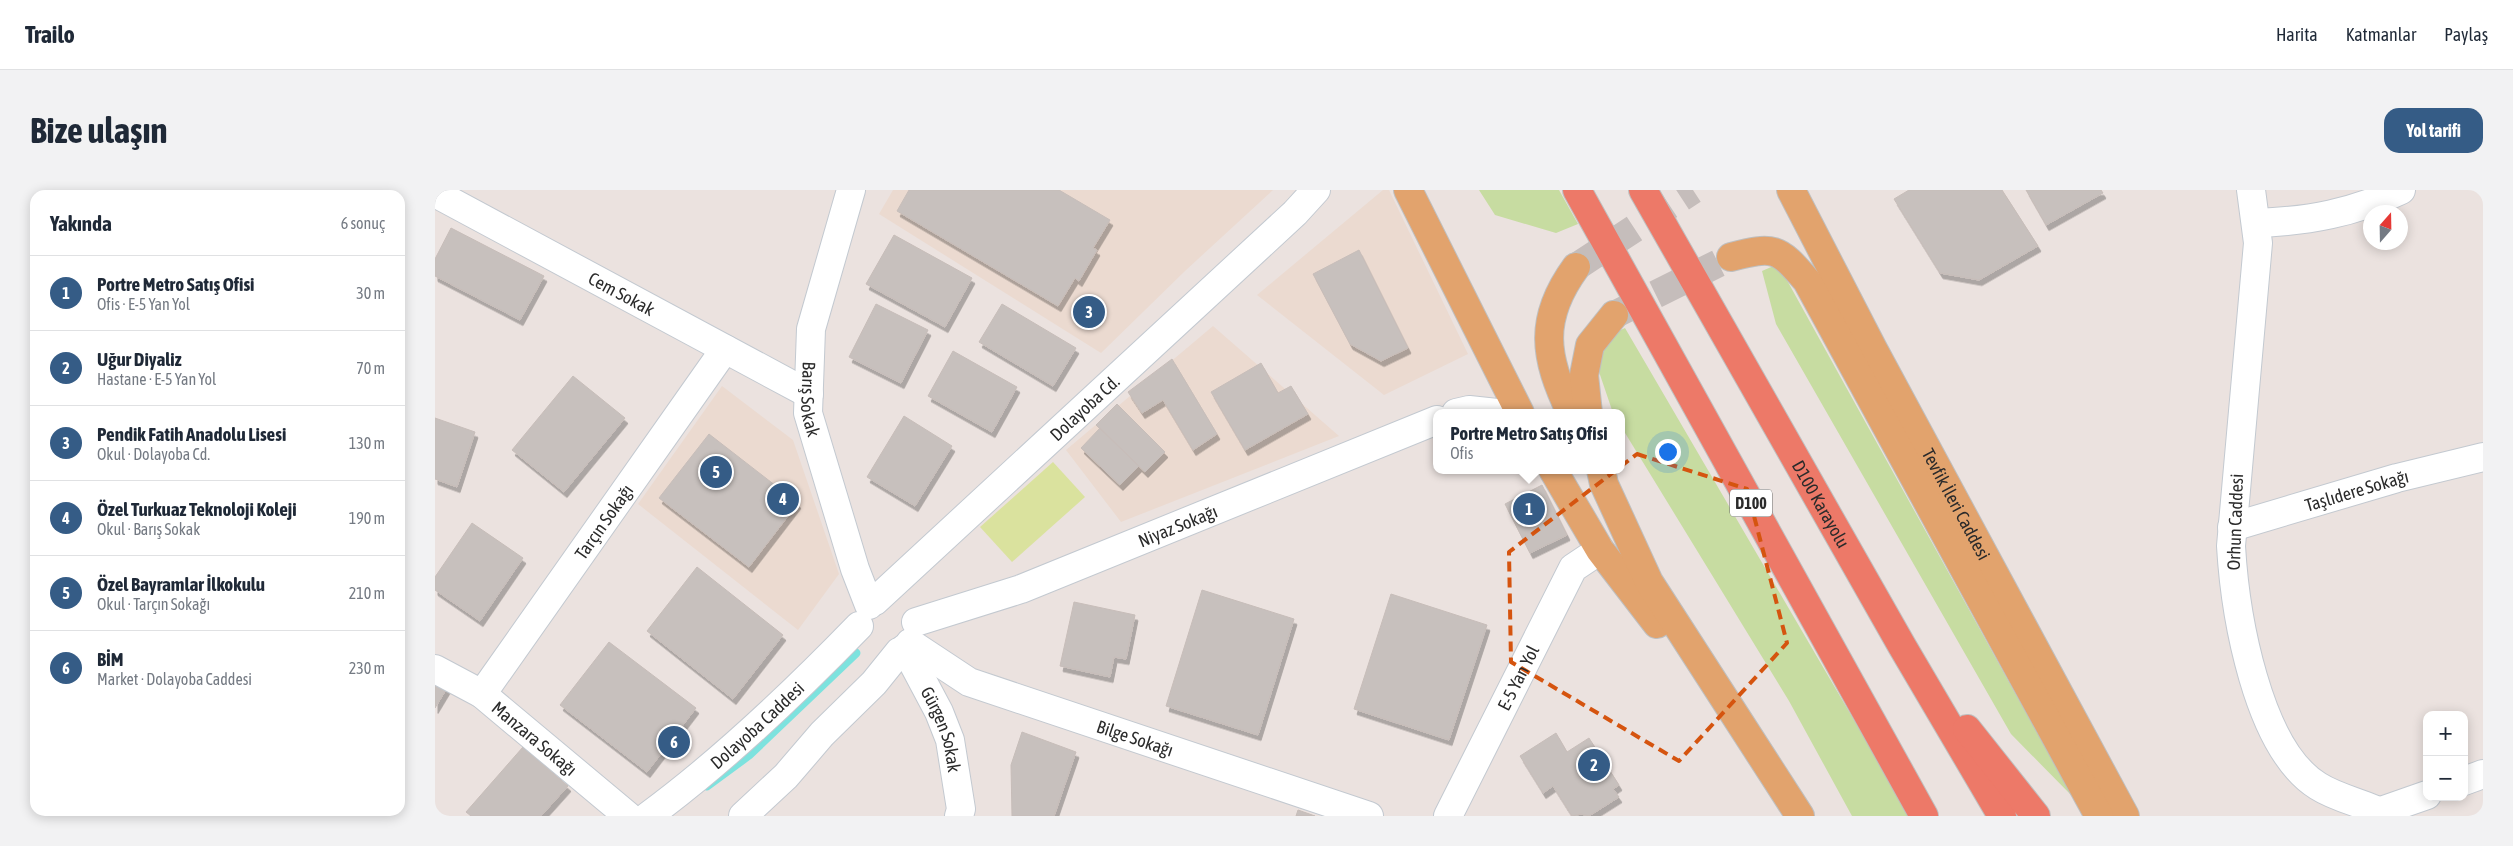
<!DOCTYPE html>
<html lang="tr">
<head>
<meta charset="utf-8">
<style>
	:root { --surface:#fff; --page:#f2f2f3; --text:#1f2937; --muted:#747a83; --line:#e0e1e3; --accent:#355c86 }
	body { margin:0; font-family:"Asap Condensed",sans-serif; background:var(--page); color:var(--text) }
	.controls { position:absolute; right:15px; bottom:15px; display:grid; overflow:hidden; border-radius:10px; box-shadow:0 2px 12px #0003 }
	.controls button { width:45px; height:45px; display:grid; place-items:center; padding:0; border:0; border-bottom:1px solid var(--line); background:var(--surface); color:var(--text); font:25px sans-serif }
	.compass { position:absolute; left:1928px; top:15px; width:45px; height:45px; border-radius:50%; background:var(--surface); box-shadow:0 2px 12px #0003; rotate:20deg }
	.you { position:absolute; left:1232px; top:261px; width:18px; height:18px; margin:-12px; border:4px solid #fff; border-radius:50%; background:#1a73e8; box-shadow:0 0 0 8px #1a73e833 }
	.badge { display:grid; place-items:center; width:32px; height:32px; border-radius:50%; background:var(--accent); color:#fff; font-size:16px; font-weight:700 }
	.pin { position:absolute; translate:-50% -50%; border:2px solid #fff; box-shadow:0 1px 5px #0006 }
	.popup { position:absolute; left:998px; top:219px; width:192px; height:65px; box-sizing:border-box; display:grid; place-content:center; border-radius:10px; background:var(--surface); filter:drop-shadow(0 1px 4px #0005); font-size:16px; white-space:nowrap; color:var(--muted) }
	.popup b { font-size:19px; color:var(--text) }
	.popup::after { content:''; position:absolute; left:50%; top:100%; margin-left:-10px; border:10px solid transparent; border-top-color:var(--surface) }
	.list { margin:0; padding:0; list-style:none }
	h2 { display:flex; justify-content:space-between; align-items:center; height:65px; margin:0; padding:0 20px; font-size:21px }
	h2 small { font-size:16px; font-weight:400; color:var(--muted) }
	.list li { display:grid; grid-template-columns:32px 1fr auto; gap:15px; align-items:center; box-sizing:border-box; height:75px; padding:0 20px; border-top:1px solid var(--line) }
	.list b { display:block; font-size:19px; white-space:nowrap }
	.list p { margin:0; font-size:16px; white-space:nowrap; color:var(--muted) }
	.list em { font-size:16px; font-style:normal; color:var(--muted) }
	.map { position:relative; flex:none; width:2048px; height:626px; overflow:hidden; border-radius:15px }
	header { display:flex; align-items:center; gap:30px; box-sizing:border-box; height:70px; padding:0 25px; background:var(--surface); border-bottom:1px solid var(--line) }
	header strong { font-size:24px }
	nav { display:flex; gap:28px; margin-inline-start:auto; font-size:18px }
	.intro { display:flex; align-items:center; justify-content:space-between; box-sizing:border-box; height:120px; padding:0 30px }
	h1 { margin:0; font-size:35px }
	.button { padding:12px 22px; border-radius:15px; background:var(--accent); color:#fff; font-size:18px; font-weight:700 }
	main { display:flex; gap:30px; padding:0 30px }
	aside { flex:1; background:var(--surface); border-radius:15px; box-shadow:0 2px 12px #0003 }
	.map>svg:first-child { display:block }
</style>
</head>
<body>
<header>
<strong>Trailo</strong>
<nav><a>Harita</a><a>Katmanlar</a><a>Paylaş</a></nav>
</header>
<div class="intro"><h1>Bize ulaşın</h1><a class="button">Yol tarifi</a></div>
<main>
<aside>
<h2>Yakında<small>6 sonuç</small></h2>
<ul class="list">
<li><span class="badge">1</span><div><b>Portre Metro Satış Ofisi</b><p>Ofis · E-5 Yan Yol</p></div><em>30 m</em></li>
<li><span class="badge">2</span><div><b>Uğur Diyaliz</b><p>Hastane · E-5 Yan Yol</p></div><em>70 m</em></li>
<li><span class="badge">3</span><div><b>Pendik Fatih Anadolu Lisesi</b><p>Okul · Dolayoba Cd.</p></div><em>130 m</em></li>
<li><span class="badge">4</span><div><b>Özel Turkuaz Teknoloji Koleji</b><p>Okul · Barış Sokak</p></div><em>190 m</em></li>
<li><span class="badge">5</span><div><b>Özel Bayramlar İlkokulu</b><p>Okul · Tarçın Sokağı</p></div><em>210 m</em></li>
<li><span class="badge">6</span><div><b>BİM</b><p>Market · Dolayoba Caddesi</p></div><em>230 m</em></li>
</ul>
</aside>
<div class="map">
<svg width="2048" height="626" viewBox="0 0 2048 626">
	<defs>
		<filter id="shadow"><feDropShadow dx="3" dy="5.5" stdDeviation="0" flood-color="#0004"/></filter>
	</defs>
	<rect width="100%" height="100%" fill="#ebe2df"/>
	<path fill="#ebdad0" d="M458,0h380l-88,81 -84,82 -222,-139z
		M948,0h6l79,164 -84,41 -127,-100z
		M778,136l126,110 -218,86 -55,-72z
		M287,196l71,54 46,134 -41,56 -160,-126z"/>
	<path fill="#c7dca1" d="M1044,0h80l19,34 -22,9 -61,-18z
		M1343,74l294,532 -61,-62 -235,-410 -14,-53z
		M1190,138l285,488h-58l-63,-115 -167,-273 -1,-15h-8l-17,-50 14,-28z"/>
	<path fill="#dae29e" d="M618,272l32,35 -73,65 -32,-35z"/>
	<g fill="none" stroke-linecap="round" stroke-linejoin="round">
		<path stroke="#7de2de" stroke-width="9" d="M272,596l42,-31 107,-102"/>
	</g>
	<path fill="#c7c0bd" stroke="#c7bdb9" filter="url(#shadow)" d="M474,0h150l51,30 -17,28 4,2 -18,31 -4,-3 -17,28 -161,-95z
		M1474,0h93l36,56 -59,34 -39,-7 -46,-74z
		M1591,0h75l2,3 -57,32z
		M16,38l93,48 -24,44 -85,-44v-17z
		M459,45l78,43 -27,49 -79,-43z
		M924,60l49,98 -27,13 -31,-17 -37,-70z
		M441,114l52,26 -27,53 -52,-26z
		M567,114l74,44 -23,38 -74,-44z
		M518,161l64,36 -25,45 -64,-36z
		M737,169l45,75 -24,16 -30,-50 -21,13 -14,-21z
		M826,173l17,30 13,-7 17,28 -63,36 -34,-58z
		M138,186l52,42 -61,74 -52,-42z
		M682,214l48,48 -20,20 -49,-47z
		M469,226l48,30 -37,60 -48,-29z
		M0,228l40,14 -18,55 -22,-8z
		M665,238l39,38 -19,19 -39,-37z
		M274,244l89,69 -49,64 -90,-69z
		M1107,295l25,50 -37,18 -25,-49z
		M37,333l51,35 -43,63 -45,-31v-13z
		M262,377l86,68 -50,64 -86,-68z
		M767,400l92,29 -36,116 -92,-29z
		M956,404l96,31 -38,115 -95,-31z
		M639,412l61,13 -9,44 -12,-2 -4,20 -50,-11z
		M174,452l87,66 -49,64 -87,-67z
		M0,491l12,7 -12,20z
		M587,542l54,20 -22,64h-42l-1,-51z
		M1121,543l11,19 22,-14 30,47 -6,4 6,8 -30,19 -8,-2 -9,2 -19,-30 -10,7 -23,-37z
		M88,557l45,39 -27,30h-70l-5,-4z
		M863,620l17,6h-19z"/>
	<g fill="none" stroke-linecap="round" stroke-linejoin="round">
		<path stroke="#c5bdbb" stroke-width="28" stroke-dasharray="28 14" stroke-linecap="butt" d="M1141,77l117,-77
			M1183,123l113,-56"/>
		<defs>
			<g id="minor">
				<path id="s1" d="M416,0l-40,139 -3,84 47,156 14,36"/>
				<path d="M1816,0l7,53 -27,303c4,68 26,202 87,240 22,14 48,17 70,30"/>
				<path id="s2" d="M0,3l374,201"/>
				<path d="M1822,33c52,-2 96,-10 144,-33"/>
				<path d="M1021,223l13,-3 28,3"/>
				<path id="s3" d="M1797,337l165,-49 86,-21"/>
				<path id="s4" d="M440,411l420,-388 21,-23"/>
				<path id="s5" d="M481,432l105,-33 416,-169"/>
				<path id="s6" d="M475,453l59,39 400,134"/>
				<path id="s7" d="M470,458l34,64 11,28 11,69 -2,7"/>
				<path id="s8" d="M0,479l47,25 146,122"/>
				<path id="s9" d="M47,504l243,-345"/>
				<path d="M2029,591l19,-7"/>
				<path id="s10" d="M213,626c75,-55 147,-124 211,-190"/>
				<path d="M308,626l43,-40 36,-42 52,-51 25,-31"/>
				<path id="s11" d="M1013,626l125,-248 27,-18"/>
				<path d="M1932,626l60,-21"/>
			</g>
			<g id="major">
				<path d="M973,0l112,223"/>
				<path id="s12" d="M1356,0l82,159 252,467"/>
				<path d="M1296,67c43,-11 47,-10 76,24l292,535"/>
				<path d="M1136,223c-27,-56 -33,-94 5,-146"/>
				<path d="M1153,223l-4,-38 6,-30 24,-30"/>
				<path d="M1118,280l47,80 57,74"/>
				<path d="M1166,280l3,14 45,98 151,234"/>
			</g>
			<g id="highway">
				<path d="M1142,0l347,626"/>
				<path id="s13" d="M1208,0l259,456 100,170"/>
				<path d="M1532,539l69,87"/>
			</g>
		</defs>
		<use href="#minor" stroke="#c3c9d0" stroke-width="30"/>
		<use href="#major" stroke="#bfbfbf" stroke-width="30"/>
		<use href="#highway" stroke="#bfbfbf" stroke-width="30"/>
		<use href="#minor" stroke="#fff" stroke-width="28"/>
		<use href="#major" stroke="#e2a36d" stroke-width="28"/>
		<use href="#highway" stroke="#ed7968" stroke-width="28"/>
	</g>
	<path fill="none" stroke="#d5540f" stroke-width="4" stroke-dasharray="10 6" stroke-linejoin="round" d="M1202,264l110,35 40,154 -108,118 -168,-99 -2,-110z"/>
	<g text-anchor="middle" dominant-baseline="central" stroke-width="4.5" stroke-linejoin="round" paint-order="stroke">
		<rect fill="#fff" stroke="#6b6b6b" stroke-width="1" x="1295" y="299.5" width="42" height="27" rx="4"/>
		<g font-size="16" font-weight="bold" fill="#2b2b2b">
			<text x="1316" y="313">D100</text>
		</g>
		<g font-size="18" fill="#2b2b2b" stroke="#fff">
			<text stroke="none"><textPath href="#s2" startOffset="212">Cem Sokak</textPath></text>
			<text stroke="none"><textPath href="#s1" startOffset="215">Barış Sokak</textPath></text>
			<text stroke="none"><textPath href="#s4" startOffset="285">Dolayoba Cd.</textPath></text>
			<text stroke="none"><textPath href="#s3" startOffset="130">Taşlıdere Sokağı</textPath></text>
			<text stroke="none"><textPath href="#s13" startOffset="361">D100 Karayolu</textPath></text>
			<text stroke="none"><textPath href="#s12" startOffset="355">Tevfik İleri Caddesi</textPath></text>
			<text stroke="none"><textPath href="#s9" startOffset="211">Tarçın Sokağı</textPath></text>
			<text transform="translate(1800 332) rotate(-88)">Orhun Caddesi</text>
			<text stroke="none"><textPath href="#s5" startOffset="279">Niyaz Sokağı</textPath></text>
			<text stroke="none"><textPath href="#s11" startOffset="155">E-5 Yan Yol</textPath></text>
			<text stroke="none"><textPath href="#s10" startOffset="142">Dolayoba Caddesi</textPath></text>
			<text stroke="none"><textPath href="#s7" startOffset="90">Gürgen Sokak</textPath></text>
			<text stroke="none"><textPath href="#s8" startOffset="122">Manzara Sokağı</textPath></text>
			<text stroke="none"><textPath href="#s6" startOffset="246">Bilge Sokağı</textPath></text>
		</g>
	</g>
</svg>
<div class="controls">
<button>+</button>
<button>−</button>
</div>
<svg class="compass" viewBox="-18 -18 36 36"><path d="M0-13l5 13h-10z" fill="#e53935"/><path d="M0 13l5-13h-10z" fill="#747a83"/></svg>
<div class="you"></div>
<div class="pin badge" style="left:1094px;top:319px">1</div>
<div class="popup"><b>Portre Metro Satış Ofisi</b>Ofis</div>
<div class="pin badge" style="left:1159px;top:575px">2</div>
<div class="pin badge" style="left:654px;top:122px">3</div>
<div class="pin badge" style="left:348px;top:309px">4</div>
<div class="pin badge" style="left:281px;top:282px">5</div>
<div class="pin badge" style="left:239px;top:552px">6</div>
</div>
</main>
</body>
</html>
